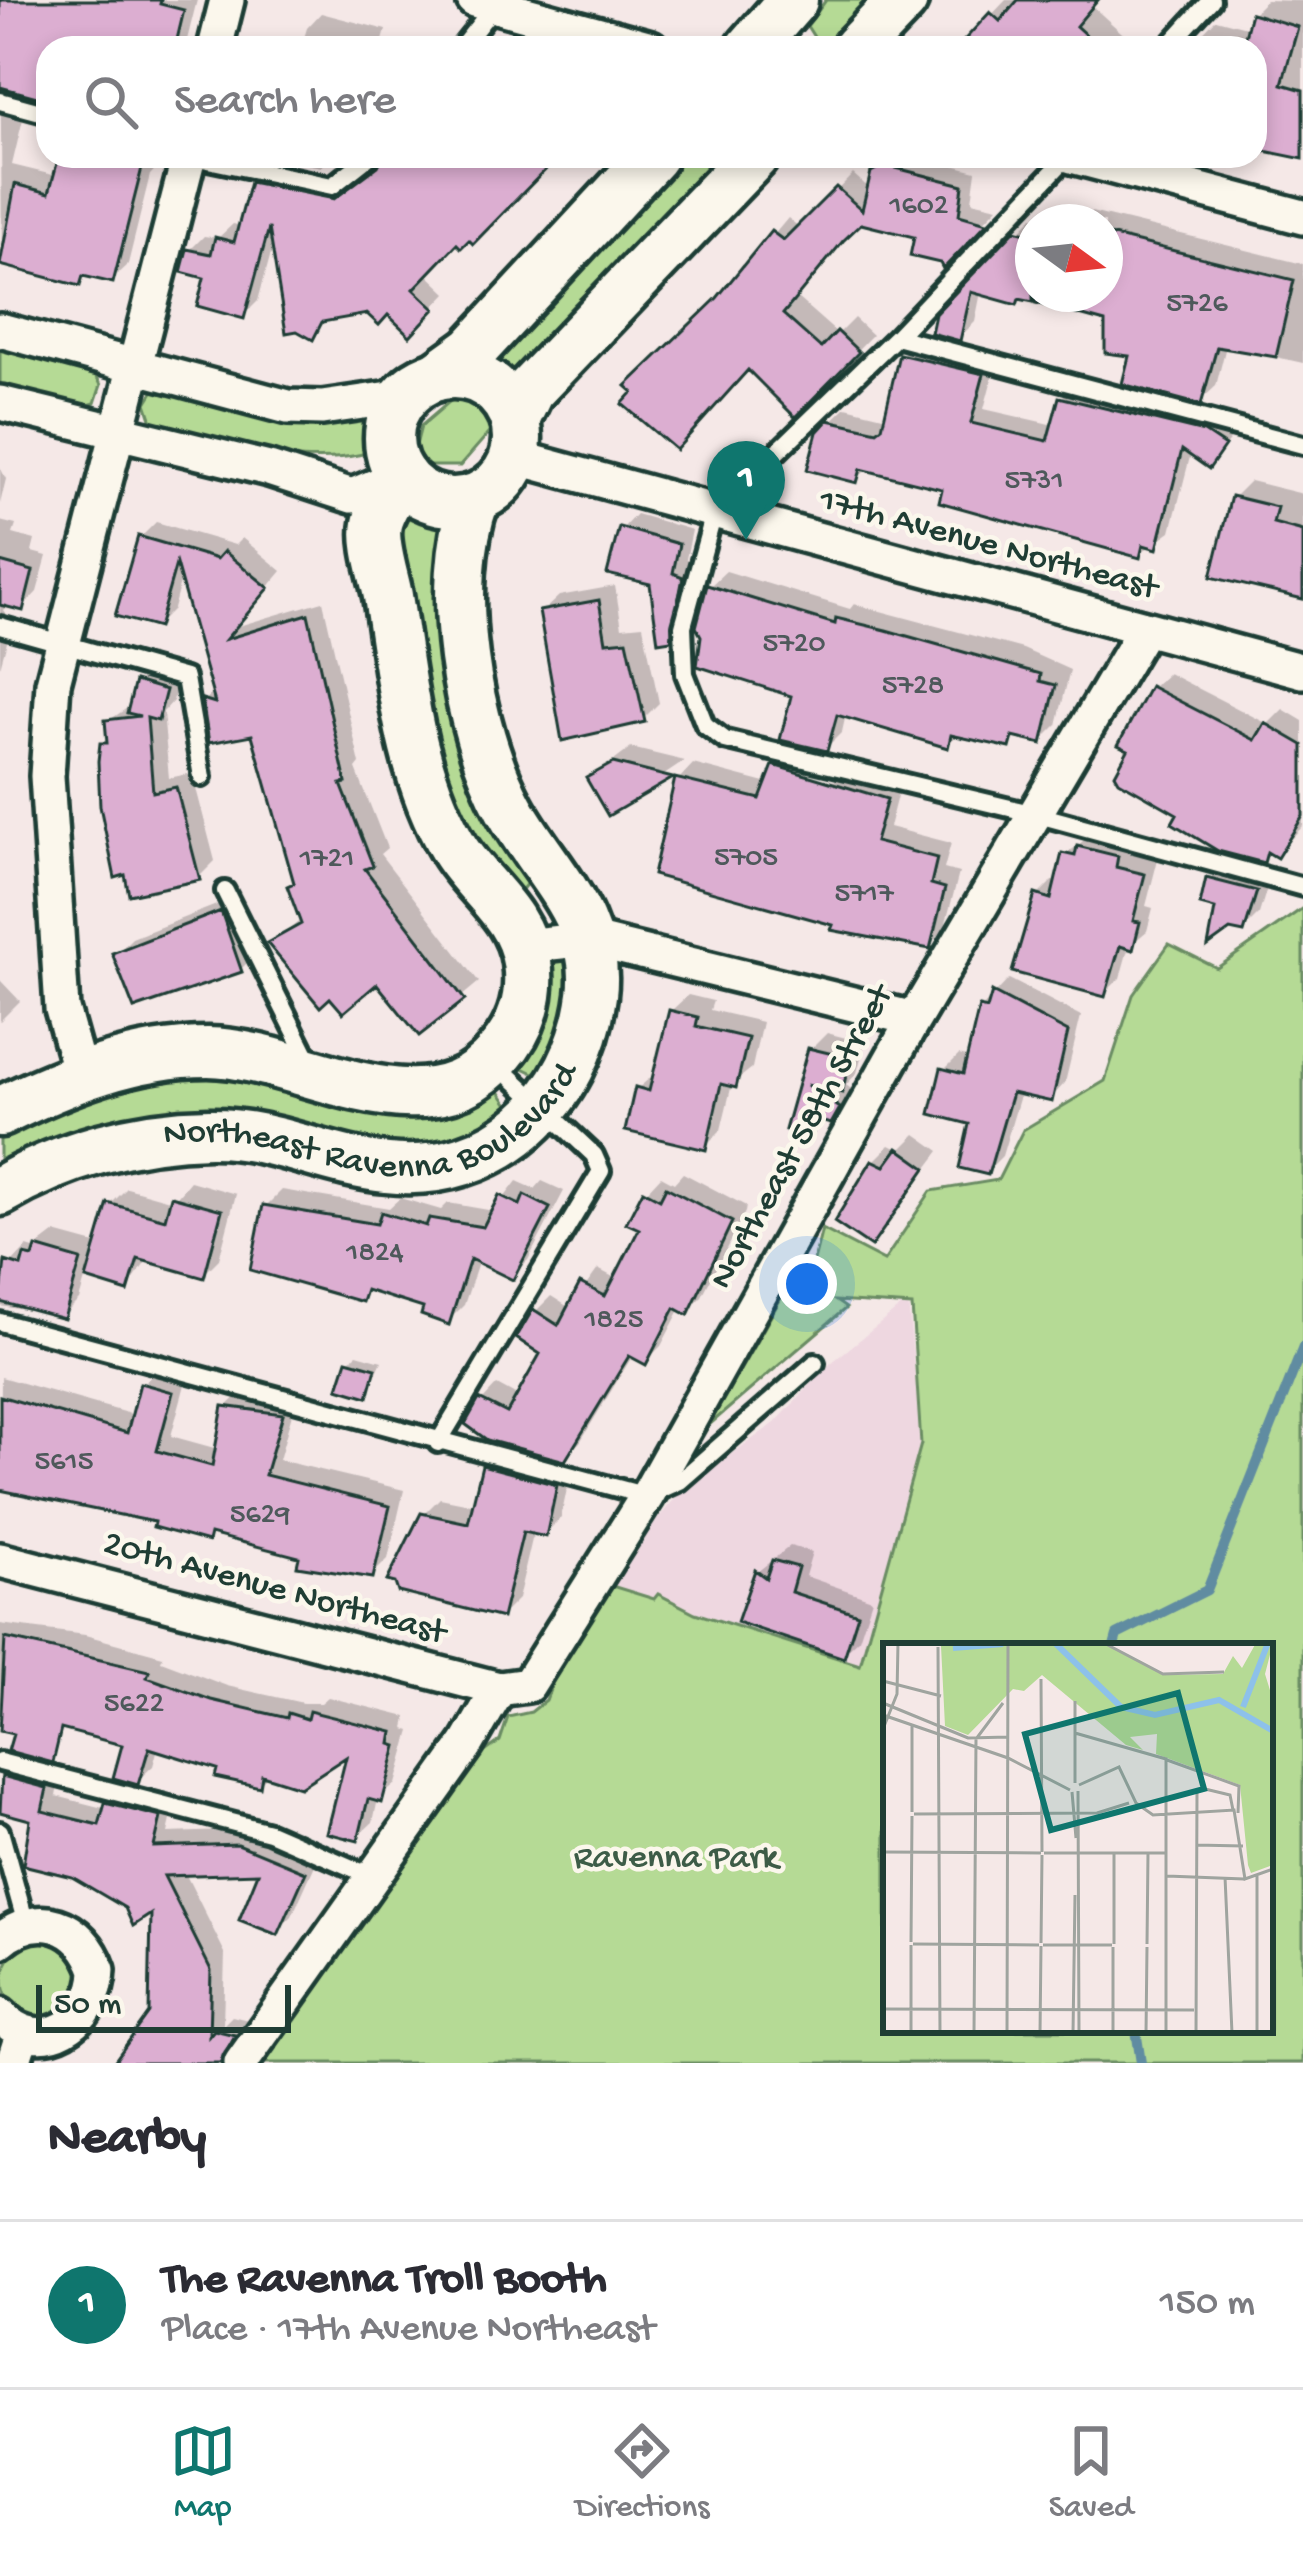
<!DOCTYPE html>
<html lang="en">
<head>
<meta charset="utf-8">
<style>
	:root { --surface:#fff; --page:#f2f2f3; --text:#2b2b33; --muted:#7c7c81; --line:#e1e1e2; --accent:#0f766e }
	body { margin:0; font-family:"Gochi Hand",sans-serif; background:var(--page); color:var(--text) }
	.compass { position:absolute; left:1015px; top:204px; width:108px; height:108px; border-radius:50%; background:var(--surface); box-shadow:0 6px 18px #0003; rotate:105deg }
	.scale { position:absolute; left:36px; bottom:30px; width:255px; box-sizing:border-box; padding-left:12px; border:6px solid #1f3d34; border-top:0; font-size:33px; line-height:42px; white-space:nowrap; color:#1f3d34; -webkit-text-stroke:9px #fbf7ec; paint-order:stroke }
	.you { position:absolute; left:807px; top:1284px; width:42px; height:42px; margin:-30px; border:9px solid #fff; border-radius:50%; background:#1a73e8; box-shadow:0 0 0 18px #1a73e833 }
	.badge { display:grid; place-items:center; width:78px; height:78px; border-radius:50%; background:var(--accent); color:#fff; font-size:39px; font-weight:700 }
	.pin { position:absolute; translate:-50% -99px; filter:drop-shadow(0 3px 6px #0008) }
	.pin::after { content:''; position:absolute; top:63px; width:42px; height:36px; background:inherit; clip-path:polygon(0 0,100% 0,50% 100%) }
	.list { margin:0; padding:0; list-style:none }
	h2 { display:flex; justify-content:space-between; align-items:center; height:156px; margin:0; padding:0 48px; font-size:51px }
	h2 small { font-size:39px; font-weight:400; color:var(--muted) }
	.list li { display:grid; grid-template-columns:78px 1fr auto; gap:36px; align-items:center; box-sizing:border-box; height:168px; padding:0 48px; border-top:3px solid var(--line) }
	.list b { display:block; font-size:45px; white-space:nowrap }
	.list p { margin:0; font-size:39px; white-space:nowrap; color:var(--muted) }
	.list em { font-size:39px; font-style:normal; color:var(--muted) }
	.icon { flex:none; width:66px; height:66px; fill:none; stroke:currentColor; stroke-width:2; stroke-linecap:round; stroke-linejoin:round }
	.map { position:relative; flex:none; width:1303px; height:2063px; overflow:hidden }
	.search { position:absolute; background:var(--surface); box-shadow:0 6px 18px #0003; left:36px; right:36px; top:36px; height:132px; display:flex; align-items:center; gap:30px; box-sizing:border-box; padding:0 42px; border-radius:36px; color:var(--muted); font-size:45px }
	.sheet { height:324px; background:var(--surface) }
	nav { display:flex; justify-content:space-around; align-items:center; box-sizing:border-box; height:168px; border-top:3px solid var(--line); background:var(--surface); font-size:33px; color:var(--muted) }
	nav a { display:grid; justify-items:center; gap:6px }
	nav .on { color:var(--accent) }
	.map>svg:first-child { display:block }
</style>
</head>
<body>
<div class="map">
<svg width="1303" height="2063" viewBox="0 0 1303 2063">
	<rect width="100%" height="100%" fill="#f5e8e7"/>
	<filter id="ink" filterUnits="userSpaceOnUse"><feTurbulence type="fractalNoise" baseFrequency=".00833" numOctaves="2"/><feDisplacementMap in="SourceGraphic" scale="24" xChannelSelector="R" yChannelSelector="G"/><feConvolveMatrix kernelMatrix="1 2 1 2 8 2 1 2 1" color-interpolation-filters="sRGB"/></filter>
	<g filter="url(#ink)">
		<path fill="#eed7e0" d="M908,1301l13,143 -61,222 -248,-80 30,-49 43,-50 90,-64 56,-60z"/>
		<path fill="#b5da95" stroke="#6a8c64" stroke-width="3" fill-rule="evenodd" d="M826,0h58l-48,48h-15l-14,-22z
			M674,156h60l-216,229 -31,-30z
			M0,344l93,26 8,15 -6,18 -14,4 -81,-22z
			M156,387l176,32 41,-2 -10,37c-69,15 -136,-10 -203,-27l-8,-6 -6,-18z
			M463,390l21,11 10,26 -34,39h-33l-13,-13 7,-27z
			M412,503l40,1 80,373 -12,15 -15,-4 -66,-105 -43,-243 7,-33z
			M1303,908v1155h-1039l203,-298 33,-24 8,-24 23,-5 15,-12 11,-29 55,-85 42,13 4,-5 37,19 165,52 61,-221 -9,-138 -76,-5 10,7 -137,117 84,-148 15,8 14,-56 62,32 47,-70 67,-11 25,-50 82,-49 28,-86 36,-51 48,24zM886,1646h384v384h-384z
			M548,960h18l7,10 -10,71 -25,34 -19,-9z
			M188,1070l308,17 15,22 -35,28 -65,15 -109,-23 -302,44v-43l39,-19z
			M3 1980a40 40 0 1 1 80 0a40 40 0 1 1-80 0Z"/>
		<path fill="#0003" fill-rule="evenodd" d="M0,0h197l-12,48h-137v49l-43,-11 2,9 20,7 -15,63 45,11 5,-20h106l-18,19 -22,89 -16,15 -24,-5 -9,8 -77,-20z
			M1006,0h91l-5,6 39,35 -7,7h-156l-4,-4z
			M1266,0l37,1v156l-48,-15v-94h-67l28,-29 34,9 4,-16z
			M321,13l65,17 -5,18h-80l6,-20z
			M293,156h39l-11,11 -30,-6z
			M384,156h175l-133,117 21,20 -37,39 -22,-20 -20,-1 -39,6 -17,20 -38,-95 -16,59 -15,15 -54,-65 15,-15 14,2 15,-14 9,2 11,-43 15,-15 60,13 -12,46 66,-62z
			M893,156h25l58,15 -4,30 26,6 -54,56 -26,-29 -56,-13 -66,76 42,37 16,-16 18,17 -77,78 -74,-115 67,-80 12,10 53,-54 17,15 4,-16z
			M1071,207l232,57v99l-77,-17 -10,40 -16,15 -58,-86 -59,-2 -102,-21 -6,30 -16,16 -21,-22 95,-99 18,4zM1033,222h72v72h-72z
			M916,341l81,19 -13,49 70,16 7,-27 15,-14 161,47 -28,34 -18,-12 -20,78 -32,23 -193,-67 -78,-19 -12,12 -37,-47 27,-26 41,10 15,-62z
			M0,467l6,12 -6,25z
			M1250,481l53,13v102l-69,-99z
			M636,514l56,16 -6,29 10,3 -11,60 -16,15 -17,-55 -30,-53z
			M0,521l16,4 -3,9 22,6 -3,12 15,4 -10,36 -15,16 -13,-4 -6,6 9,13 -12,44z
			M156,522l79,23 7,-7 40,33 -47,56 88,-26 37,163 -4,5 31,79 -7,6 99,128 -59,49 -42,-51 -107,-36 31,-25 -5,-38 -43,-150 -49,-31 9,-9 -32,-116 -9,34 -16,16 -16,-88z
			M726,571l124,38 4,-5 169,45 47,21 -13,55 -16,16 -22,-6 -10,10 -51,-11 -11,11 -101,-31 -4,18 -16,16 -31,-54 -85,-108z
			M615,586l7,41 21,-2 16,78 -16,16 -101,-107 17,-16z
			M154,667l26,7 -7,27 -10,11 6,66 23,-5 23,88 -16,16 -96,-132 7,-7 -2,-17 25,-17 5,-21z
			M1168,673l100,51 15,-15 20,12v105l-26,28 -5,-3 -9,9 -82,-47 -49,-64 20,-61z
			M631,748l54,13 -76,51 -19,-33z
			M790,753l110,31 -11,43 62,16 -7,26 15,4 -15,57 -15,16 -93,-23 -158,-143 15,-16 76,20zM779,765l57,11 -1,5 -56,-9z
			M1095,832l37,10 -3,10 29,7 -12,47 7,2 -6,23 -18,15 -9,32 -15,15 -68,-97 15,-15 6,1 7,-27z
			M1225,863l46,12 -12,39 -16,16 -13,-4 -21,-46z
			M237,897l20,56 -16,16 -125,-15 16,-16z
			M1009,979l72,37 -16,67 -14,15 -30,-6 -19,64 -15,15 -15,-49 -28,-52 15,-15 11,3 12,-50z
			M0,980l20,21 -20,20z
			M688,995l25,6 -3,9 52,12 -10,46 -20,16 -11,46 -16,16 -68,-57 19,-16 15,-62z
			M827,1033l38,10 -8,30 -11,12 8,6 -24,30 -6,-2 -13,14 -22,-6 22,-78z
			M916,1134l24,17 -70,92 4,-82 16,-16 10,5z
			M683,1173l63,33 -1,6 -43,84 -15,15 -6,-3 -20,38 -15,15 -13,-6 -53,87 -16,15 -82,-56 15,-16 22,12 25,-44 -8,-42 15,-15 19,12 28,-39 19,10 26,-51 3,-36 15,-16 13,7z
			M190,1181l46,13 -17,65 -16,16 -55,-16 -20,29 -42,-12 -7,24 -16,16 -63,-10 11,-42 16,-17 7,2 21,-16 44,12 12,-41 16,-16 46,13z
			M517,1181l18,8 7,-8 22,10 -36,69 -16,16 -33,-16 -15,45 -16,16 -21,-15 -56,-17 -10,9 -95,-92 16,-16 107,18 11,-10 41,12 7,-7 46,8z
			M357,1354l25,7 -15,33 -18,-33z
			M158,1369l29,8 -16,59 47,13 8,-42 16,-15 54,7 -17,61 125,30 -16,69 -16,16 -158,-43 -7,7 -49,-20 -158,-33 1,-109 133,38 8,-30z
			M501,1450l70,19 -10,49 -16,16 -11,-3 -16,68 -16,16 -78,-101 16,-16 35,7 9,-39z
			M790,1546l22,6 -7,24 67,23 -13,40 -16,15 -102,-34 16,-48z
			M0,1624l85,11 78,21 -2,5 66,25 76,17h18l7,-6 79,20 -2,12 6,2 -15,53 -18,15 -5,23 -16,15 -7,-87 -81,24 -10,10 -101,-36 -5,18 -16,15 -11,-38 -59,-16 -9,9 -58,-16z
			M0,1756l61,16 -5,24 51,13 17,-21 51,14 -7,31 87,-3 64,26 -27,60 -15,15 -15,-61 -77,3 40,80 -2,72 9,-9 16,4 -27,43h-104l35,-49 2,-106 -27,-2 -93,-88 -34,-9z"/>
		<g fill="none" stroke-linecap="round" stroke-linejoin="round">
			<path stroke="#618ca1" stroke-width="10" d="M1114,1646l3,-11 90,-45 96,-243
				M1136,2030l5,33"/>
		</g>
		<path fill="#dcaed1" stroke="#1f3d34" stroke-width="3" d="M0,0h161l-1,4 24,6 -9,38h-127v52l-48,-13z
			M1018,0h80l-22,26 24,22h-143l33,-36 10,9z
			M1251,13l47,14 -16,57 21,6v69l-48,-10v-101h-13z
			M59,156h86l-32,127 -30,-7 -3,10 -80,-21 15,-81 34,9z
			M383,156h176l-86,88 -4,-4 -8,8 -4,-4 -43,45 21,20 -25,27 -22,-21 -9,10 -12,-11 -45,8 -9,18 -16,-9 -11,2 -17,-105 -25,91 -47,-13 7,-28 -23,-6 6,-23 24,5 4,-17 19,5 16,-60 84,17 44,-33z
			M884,165l79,20 -4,30 28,8 -44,46 -3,-6 -30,-7 4,-19 -53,-13 -18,17 -60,73 38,34 16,-17 22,21 -64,65 -47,-47 -72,80 -54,-46 11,-12 -7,-6 91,-88 54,-67 12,9 53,-53 26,23 9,-38z
			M1015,230l18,5v67l-14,-3 -2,6 -46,-13 -11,49 -29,-8 4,-19z
			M1105,234l189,46 -18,77 -59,-10 -16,58 -79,-21 7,-28 -24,-3v-31l-70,-19 1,-9h69z
			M899,354l85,20 -13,49 76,18 12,-44 145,35 21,14 -16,23 -27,-19 -25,99 -14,-4 -3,13 -201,-56 3,-13 -81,-20 -4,14 -50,-13 10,-38 11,-12 49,11 5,-4z
			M1231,496l46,11 -4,16 30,8v68l-92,-22z
			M619,527l60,17 -6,29 10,4 -12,63 -13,2 -8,-58 -43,-10z
			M138,536l79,23 7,-8 45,37 -43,51 82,-25 38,169 -5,1 32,82 -8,3 100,131 -46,36 -42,-52 -34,29 -13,-15 -10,9 -53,-64 34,-19 -14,-38 7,-3 -42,-148 -43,8 -7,-44 13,4 -39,-139 -18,64 -43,-12z
			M0,562l33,9 -10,40 -23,-6z
			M707,585l128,39 1,-6 50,12 155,44 -1,7 16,4 -14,59 -29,-7 -3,11 -59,-13 -3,13 -111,-33 -10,36 -47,-11 11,-44 -94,-30 4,-30 -5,-9z
			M599,600l7,42 21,-2 18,82 -83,19 -23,-130z
			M135,681l31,9 -8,31 -11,-3 6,74 23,-5 24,93 -71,15 -4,-20 -10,3 -15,-72 -2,-45 2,-18h7l-2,-23 35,-4 -13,-3z
			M1150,686l105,54 10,-17 38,22v71l-26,42 -10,-6 -3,11 -46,-12 -46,-28 5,-9 -58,-33 -4,-7 13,-24 -10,-5z
			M613,763l60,15 -65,38 -22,-38z
			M773,765l114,34 -12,43 62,16 -6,26 14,4 -15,61 -99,-19 2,-5 -180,-50 22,-97 85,21z
			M1077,846l41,10 -2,11 29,7 -12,47 7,1 -7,28 -13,-4 -15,51 -93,-25 23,-78 16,5 11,-46 13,3z
			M1206,878l51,13 -13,42 -14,-3 -22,16 7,-37 -15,-4z
			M221,911l21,61 -108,37 -22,-56z
			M992,992l76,40 -16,70 -40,-9 -24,82 -29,-7 10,-44 -39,-10 11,-46 22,6 16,-67 8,2z
			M669,1010l29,7 -2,9 52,12 -12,50 -15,-4 -15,66 -81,-19 10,-44 14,4z
			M808,1048l42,10 -8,35 -35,-8 33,23 -9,16 -15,-4 -4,16 -27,-6z
			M898,1148l28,20 -55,79 -37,-25 38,-62 13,6z
			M666,1187l66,35 -44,93 -13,-7 -29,57 -17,-9 -64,105 -78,-21 -22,-16 14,-25 28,14 33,-59 -24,-16 17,-29 25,16 22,-42 25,13 34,-67 -13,-6 17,-33 17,9z
			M499,1195l21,10 4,-10 26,13 -37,72 -43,-21 -21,66 -28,-10 2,-7 -57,-18 -4,12 -112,-32 13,-65 114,19 4,-12 45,14 3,-8 54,9z
			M171,1196l51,14 -18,68 -66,-19 -10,33 -42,-13 22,-76 57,16z
			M36,1247l45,13 -17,59 -64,-17 5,-41 16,5 3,-11 9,2z
			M347,1360l29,8 -8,29 -30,-9z
			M140,1383l33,9 -16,59 55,15 11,-60 60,8 -18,61 125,31 -17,72 -76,-12 2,-9 -89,-23 -2,8 -55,-15 1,-5 -154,-32v-94l127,37z
			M482,1465l75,20 -11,52 -23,-5 -21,86 -104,-26 -3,-9 -8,-2 34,-68 47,10z
			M772,1560l26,7 -7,25 67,22 -14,44 -107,-36 18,-52 11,8z
			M5,1638l144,33 -2,6 64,23 76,18 1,-5 19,6 2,-8 84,21 -2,12 6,2 -15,57 -14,-4 -10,42 -31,-8 19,-76 -46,30 -38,-12 -2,12 -45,-10 2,-8 -68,-21 -11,37 -25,-7 9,-33 -61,-16 -8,34 -45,-12 5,-17 -13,-3z
			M2,1776l45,12 -5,23 57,14 6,-22 56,14 -7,30 84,-3 68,28 -28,63 -39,-15 19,-47 -94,3 47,94 -2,66 5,-6 21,5 -15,28h-107l36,-50 2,-99 -18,12 -8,-18 -53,-31 -49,-12 7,-45 -30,-8z"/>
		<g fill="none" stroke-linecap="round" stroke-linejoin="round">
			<defs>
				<path id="lane" d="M461,48l34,-43
					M1167,48l44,-48
					M0,101l48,13
					M189,156l143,30 38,-30
					M1068,156l-172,181 -182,176 -31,113 2,48 20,51 20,15 310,74 268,73
					M896,337l407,108
					M0,626l185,52 17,99
					M225,891l85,171
					M0,1322l647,174 33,-15 135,-118
					M438,1443l163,-272 -7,-16 -97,-91
					M0,1762l269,70 104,45
					M0,1831l26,93"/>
				<path id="street" d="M474,0l177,48
					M215,48l12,-48
					M1072,156l231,61
					M0,330l288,77 34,1 82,-12
					M0,403l269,66 83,27 49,-21
					M515,457l788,214
					M524,946l64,-7 326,80
					M81,1077l-19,-68 -15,-233 6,-93 136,-527
					M0,1560l499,129 29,-4 119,-189 267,-477 231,-391
					M0,1941c38,-33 82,-17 98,29 -1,51 -57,90 -98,45
					M13,2063l10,-31
					M241,2063l226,-319 32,-55"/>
				<g id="secondary">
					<path d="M751,48l42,-48"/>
					<path d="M857,48l46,-48"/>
					<circle cx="453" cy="438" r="64"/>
					<path d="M437,376l36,-26 180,-194"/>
					<path d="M515,420l14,-29 225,-235"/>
					<path d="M0,1112c64,-32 135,-60 208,-60 94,1 216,91 291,2 23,-26 33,-58 28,-92 -7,-49 -49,-74 -73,-113 -46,-78 -52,-166 -66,-253 -4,-21 -15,-52 -11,-72 3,-16 17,-34 24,-49"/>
					<path id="s1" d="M0,1191c62,-36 136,-57 209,-58 63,-1 116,29 178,35 109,12 192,-69 205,-173 10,-78 -50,-125 -83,-187 -43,-80 -66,-222 -34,-309"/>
				</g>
			</defs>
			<use href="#lane" stroke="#1f3d34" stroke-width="26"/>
			<use href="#street" stroke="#1f3d34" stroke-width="42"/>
			<use href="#secondary" stroke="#1f3d34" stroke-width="57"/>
			<use href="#lane" stroke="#fbf7ec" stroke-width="16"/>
			<use href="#street" stroke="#fbf7ec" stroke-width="33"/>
			<use href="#secondary" stroke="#fbf7ec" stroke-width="48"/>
		</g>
	</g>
	<g text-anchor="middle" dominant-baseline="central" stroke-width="9" stroke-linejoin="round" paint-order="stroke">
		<g font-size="30" fill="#4e595b">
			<text x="919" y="207">1602</text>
			<text x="1197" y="305">5726</text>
			<text x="1034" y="482">5731</text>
			<text x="794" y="645">5720</text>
			<text x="913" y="687">5728</text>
			<text x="746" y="859">5705</text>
			<text x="327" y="860">1721</text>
			<text x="864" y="895">5717</text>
			<text x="375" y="1254">1824</text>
			<text x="614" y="1321">1825</text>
			<text x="64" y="1463">5615</text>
			<text x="260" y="1516">5629</text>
			<text x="134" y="1705">5622</text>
		</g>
		<g font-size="36" fill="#1f3d34" stroke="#fbf7ec">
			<text transform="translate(988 546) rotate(15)">17th Avenue Northeast</text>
			<text stroke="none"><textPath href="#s1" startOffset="399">Northeast Ravenna Boulevard</textPath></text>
			<text transform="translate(803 1138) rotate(-61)">Northeast 58th Street</text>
			<text transform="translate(274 1590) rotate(15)">20th Avenue Northeast</text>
		</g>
		<g font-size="36" fill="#3d5c47" stroke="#fbf7ec">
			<text x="676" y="1859">Ravenna Park</text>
		</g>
	</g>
	<g transform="translate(883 1643)">
		<rect width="390" height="390" fill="#f5e8e7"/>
		<path d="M222,0l58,32 60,-1 10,-18 9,12 14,-25h17l-8,31 8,26v165l-22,8 -3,-8 -8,-80 -84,-31 1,-20 -27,3 13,13 -17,-5 -84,-70 -18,16 -11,-2 -45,46 -23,-9 -4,-80z" fill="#b5da95"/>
		<path fill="none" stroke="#8dc1ea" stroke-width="6" d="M172,0l66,64 34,8 64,-15 54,31M70,5l50,-4M360,64l25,-64"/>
		<path fill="none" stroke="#9fa49f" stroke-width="3" d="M221,0l59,31 61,-2M0,1h52M55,4l2,386M158,36l1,173M0,38l58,15M0,60l85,35 40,-1M0,72l125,43 62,32M0,86l14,-35 1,-51M192,90l91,26v274M284,117l72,26 -1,27M192,140v-82M196,142l40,-18 17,36 17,12 81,-5 11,69 28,-10M318,145l29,7 3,15M195,148l1,242M189,149l4,46M29,169v-87M31,171l183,-1 32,-10M313,202l47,1M0,209l158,1M161,210h123M284,233l77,3M342,234l7,156M28,299l1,-126M158,300l1,-88M30,301l126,1M231,301v-91M264,301l1,-91M160,302h69M0,366l311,1M28,390v-88M91,390l2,-294 27,-36M124,390l1,-390M157,390l1,-87M190,390l2,-138M230,390v-86M263,390l1,-86M313,390l1,-241M374,390v-158"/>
		<path fill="#0f766e" fill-opacity="0.15" stroke="#0f766e" stroke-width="6" d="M295,50l26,96 -153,41 -26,-96z"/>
		<rect width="390" height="390" fill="none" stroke="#1f3d34" stroke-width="6"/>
	</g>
</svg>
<svg class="compass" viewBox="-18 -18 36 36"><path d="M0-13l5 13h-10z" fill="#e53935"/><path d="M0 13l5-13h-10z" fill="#7c7c81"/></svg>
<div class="scale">50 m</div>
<div class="you"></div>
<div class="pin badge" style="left:746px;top:540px">1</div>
<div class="search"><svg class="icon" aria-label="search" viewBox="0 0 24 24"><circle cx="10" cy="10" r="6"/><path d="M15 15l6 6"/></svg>Search here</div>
</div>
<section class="sheet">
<h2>Nearby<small></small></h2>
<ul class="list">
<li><span class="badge">1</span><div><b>The Ravenna Troll Booth</b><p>Place · 17th Avenue Northeast</p></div><em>150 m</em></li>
</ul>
</section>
<nav>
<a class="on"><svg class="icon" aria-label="map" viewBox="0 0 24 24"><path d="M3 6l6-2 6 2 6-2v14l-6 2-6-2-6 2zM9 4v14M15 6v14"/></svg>Map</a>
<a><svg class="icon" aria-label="directions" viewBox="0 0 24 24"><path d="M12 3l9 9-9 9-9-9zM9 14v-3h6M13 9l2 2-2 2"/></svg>Directions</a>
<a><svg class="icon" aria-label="saved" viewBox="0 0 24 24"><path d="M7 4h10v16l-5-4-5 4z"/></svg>Saved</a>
</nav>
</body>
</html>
